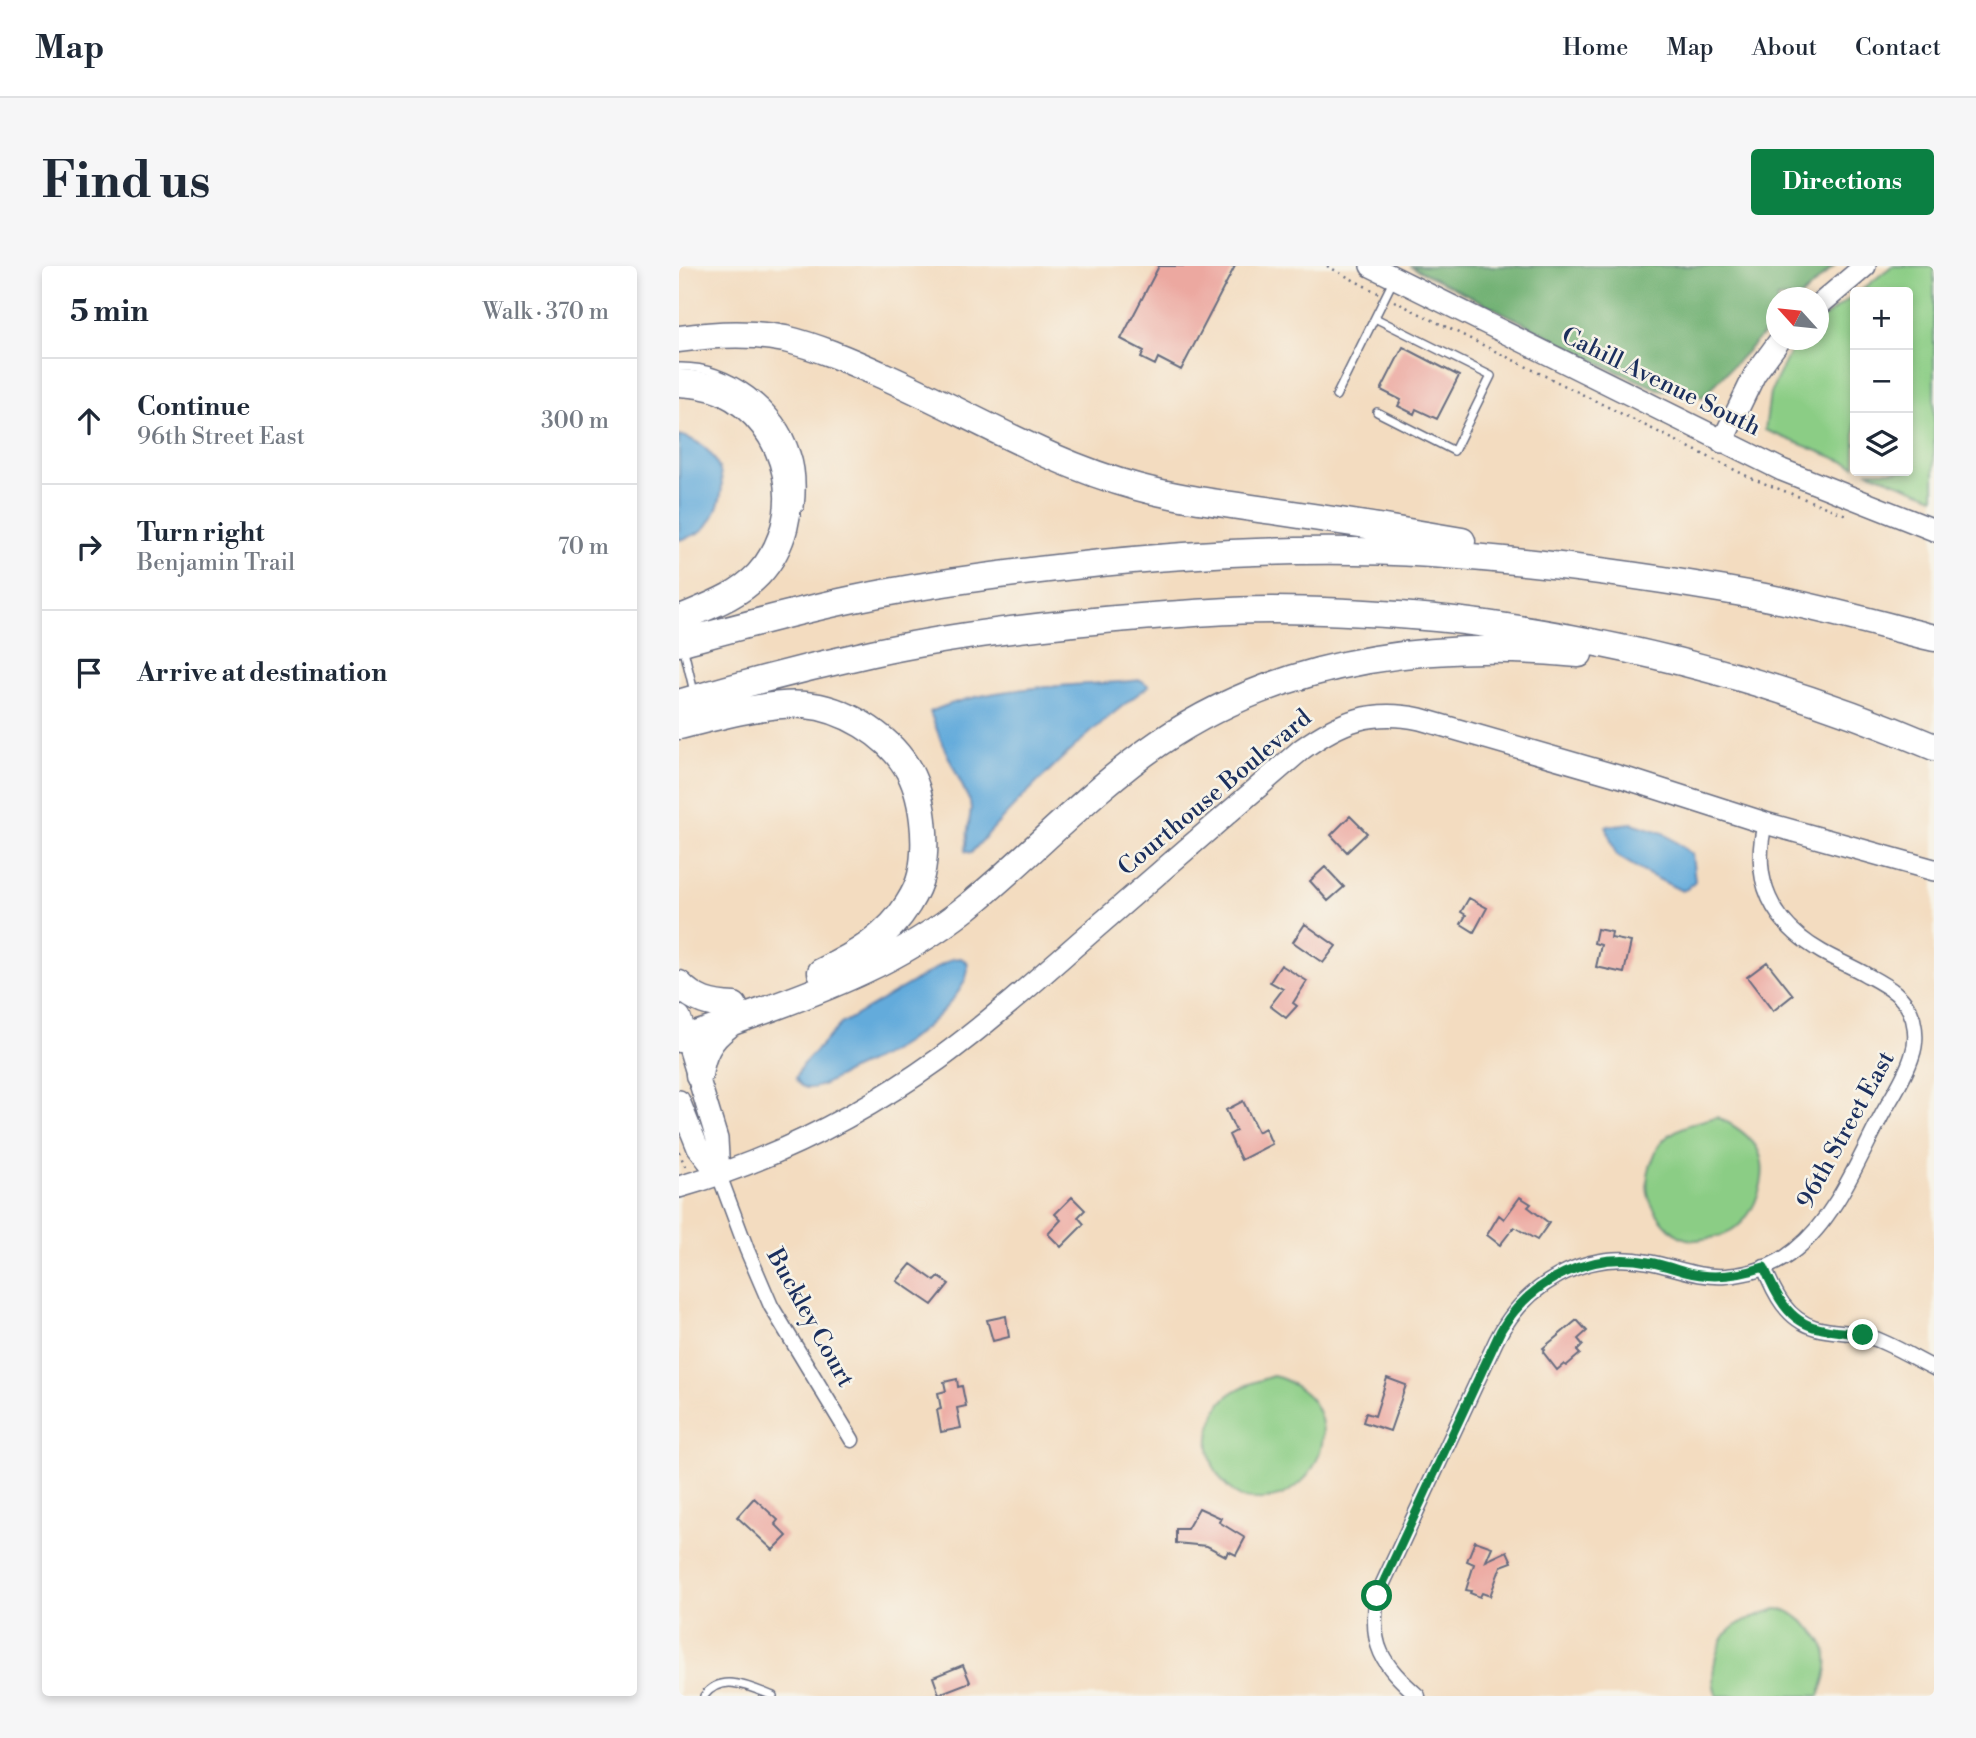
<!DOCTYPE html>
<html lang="en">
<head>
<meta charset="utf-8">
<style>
	:root { --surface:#fff; --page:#f6f6f7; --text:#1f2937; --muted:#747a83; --line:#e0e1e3; --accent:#0b8043 }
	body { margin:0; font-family:"Libre Bodoni",serif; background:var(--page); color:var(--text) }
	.controls { position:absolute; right:21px; top:21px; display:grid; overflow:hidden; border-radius:7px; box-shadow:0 4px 10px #0003 }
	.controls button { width:63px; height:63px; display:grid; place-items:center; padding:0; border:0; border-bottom:2px solid var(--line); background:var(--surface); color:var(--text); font:35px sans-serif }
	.compass { position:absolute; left:1087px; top:21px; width:63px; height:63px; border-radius:50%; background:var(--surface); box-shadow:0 4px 10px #0003; rotate:297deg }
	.stop { position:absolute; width:21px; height:21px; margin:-16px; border:5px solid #0b8043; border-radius:50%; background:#fff }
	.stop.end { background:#0b8043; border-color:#fff; box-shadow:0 2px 7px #0008 }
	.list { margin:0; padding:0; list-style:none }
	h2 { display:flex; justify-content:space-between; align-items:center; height:91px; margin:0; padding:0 28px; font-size:30px }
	h2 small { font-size:23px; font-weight:400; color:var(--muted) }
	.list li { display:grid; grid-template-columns:46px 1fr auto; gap:21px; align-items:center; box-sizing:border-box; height:126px; padding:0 28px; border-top:2px solid var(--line) }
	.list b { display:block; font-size:26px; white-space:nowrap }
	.list p { margin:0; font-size:23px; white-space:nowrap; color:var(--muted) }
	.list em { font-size:23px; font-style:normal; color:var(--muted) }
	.icon { flex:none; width:38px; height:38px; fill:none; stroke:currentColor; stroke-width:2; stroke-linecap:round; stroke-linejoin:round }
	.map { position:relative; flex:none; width:1255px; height:1430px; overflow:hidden; border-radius:7px }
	header { display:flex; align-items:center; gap:42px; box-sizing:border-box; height:98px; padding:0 35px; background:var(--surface); border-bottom:2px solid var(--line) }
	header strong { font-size:33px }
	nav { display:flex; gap:38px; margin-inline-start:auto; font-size:24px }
	.intro { display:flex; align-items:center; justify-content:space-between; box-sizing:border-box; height:168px; padding:0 42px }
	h1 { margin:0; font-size:49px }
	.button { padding:18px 32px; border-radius:7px; background:var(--accent); color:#fff; font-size:24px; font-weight:700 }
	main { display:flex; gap:42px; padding:0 42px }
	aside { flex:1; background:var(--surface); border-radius:7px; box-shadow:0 4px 10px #0003 }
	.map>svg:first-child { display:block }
</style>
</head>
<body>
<header>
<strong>Map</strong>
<nav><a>Home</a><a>Map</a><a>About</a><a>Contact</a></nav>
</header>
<div class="intro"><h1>Find us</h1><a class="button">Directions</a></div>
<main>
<aside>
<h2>5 min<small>Walk · 370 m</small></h2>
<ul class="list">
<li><svg class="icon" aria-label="ahead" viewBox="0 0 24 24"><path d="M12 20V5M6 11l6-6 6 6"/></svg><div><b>Continue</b><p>96th Street East</p></div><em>300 m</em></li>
<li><svg class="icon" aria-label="right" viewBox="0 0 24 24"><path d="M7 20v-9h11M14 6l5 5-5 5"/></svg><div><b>Turn right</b><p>Benjamin Trail</p></div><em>70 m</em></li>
<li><svg class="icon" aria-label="arrive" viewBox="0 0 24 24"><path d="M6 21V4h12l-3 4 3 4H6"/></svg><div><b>Arrive at destination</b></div></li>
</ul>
</aside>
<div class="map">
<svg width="1255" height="1430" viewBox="0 0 1255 1430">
	<rect width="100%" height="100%" fill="#f7f3e8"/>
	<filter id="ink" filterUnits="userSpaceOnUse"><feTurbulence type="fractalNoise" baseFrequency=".0143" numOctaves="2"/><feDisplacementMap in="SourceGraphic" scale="14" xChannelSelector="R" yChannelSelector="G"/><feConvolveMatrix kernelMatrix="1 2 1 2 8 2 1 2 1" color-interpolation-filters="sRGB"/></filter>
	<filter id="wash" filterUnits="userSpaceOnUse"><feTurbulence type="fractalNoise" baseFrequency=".00686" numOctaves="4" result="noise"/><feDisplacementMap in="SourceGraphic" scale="28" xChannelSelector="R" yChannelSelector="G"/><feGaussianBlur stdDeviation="1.57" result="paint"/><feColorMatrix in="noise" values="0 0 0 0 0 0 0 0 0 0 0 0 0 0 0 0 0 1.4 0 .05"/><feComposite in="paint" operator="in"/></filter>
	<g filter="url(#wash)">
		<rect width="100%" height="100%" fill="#f3dcc0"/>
		<path fill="#8bcd85" stroke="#537e72" stroke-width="2" d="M1213,0h42v231l-67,-26h41v-179h-49z
			M1176,29v171l-90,-36 5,-37 21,-43 9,-10h19v-19z
			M1038,851c15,7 33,18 41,33 12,24 -2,62 -22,78 -7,6 -16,8 -25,10 -5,0 -11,2 -16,2 -19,1 -35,-20 -43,-35 -7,-14 -6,-27 -1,-41 3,-7 5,-15 9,-20 12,-16 38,-23 57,-27z
			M594,1110c10,2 15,5 24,11 53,34 17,116 -41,112 -7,0 -14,0 -20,-5 -25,-19 -34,-47 -22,-76 2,-5 4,-11 7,-15 11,-15 34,-21 52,-27z
			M1097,1343c14,0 18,6 29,14 27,22 27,42 14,73h-102c-9,-20 -1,-58 18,-70 12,-8 28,-12 41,-17z"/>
		<path fill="#70b072" stroke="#467068" stroke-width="2" d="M731,0h424l-33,31 -24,1 -1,23 -73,76 -45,-8 -49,-21 -77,-41z"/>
		<path fill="#64abdb" stroke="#406d9c" stroke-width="2" d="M0,169c37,10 52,41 37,76 -3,6 -7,14 -12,18 -7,6 -17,9 -25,11z
			M462,414l8,6c-64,46 -126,108 -178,167l-6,-2 6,-42 -1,-7 -28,-59 -12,-31c61,-28 145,-25 211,-32z
			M953,557l31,10 29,21 3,27 -8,8 -5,2 -38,-19 -28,-17 -10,-29z
			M282,692l6,4c8,25 -43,68 -62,81 -17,12 -39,20 -58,29 -12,6 -27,17 -40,16 -6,-1 -8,-5 -11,-10l6,-13 39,-41 111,-65z"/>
		<g id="blocks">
			<path fill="#eca8a0" d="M480,0h76l-54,104 -23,-12 -3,7 -14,-7 3,-7 -23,-12z
				M724,81l56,29 -22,43 -21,-10 -2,5 -16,-8 3,-6 -20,-10z
				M671,550l17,17 -20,19 -16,-17z
				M646,601l19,20 -16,14 -18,-20z
				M790,632l18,10 -13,24 -13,-8 5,-9 -5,-3z
				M626,658l31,22 -13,17 -30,-21z
				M918,663l15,3 -1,6 20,4 -7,31 -28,-6 5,-22 -7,-2z
				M1088,696l26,33 -20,16 -26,-34z
				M602,699l26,16 -14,22 4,3 -11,12 -16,-12 13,-17 -13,-7z
				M564,835l15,31 7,-4 7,16 -31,16 -12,-25 7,-4 -10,-21z
				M393,931l13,13 -7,7 6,7 -23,23 -13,-13 13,-14 -6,-6z
				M841,931l11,7 -3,3 21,16 -12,17 -23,-13 -14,18 -13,-10 12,-20 5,4z
				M232,998l24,17 4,-4 10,7 -17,21 -35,-24z
				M327,1050l3,21 -16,4 -6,-21z
				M898,1054l10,11 -9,8 5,6 -6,6 3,3 -14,12 -2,-2 -7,6 -14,-18 2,-2 -2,-2z
				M708,1112l19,7 -16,46 -27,-9 3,-9 9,3z
				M278,1113l1,8 4,-1 4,20 -9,2 4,20 -20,4 -4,-22 4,-1 -3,-16 8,-2 -2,-9z
				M75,1232l24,22 -3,4 12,12 -14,14 -36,-33z
				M520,1242l22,10 -2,4 26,16 -9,17 -8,-4 -2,5 -19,-10 -31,-3v-14h11z
				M796,1275l17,6 -6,14 21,-10 5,11 -11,4 -11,30 -8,-3 -2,4 -10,-4 1,-2 -5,-1 8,-26 -7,-3z
				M284,1399l7,17 -31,12 -6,-17z"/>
		</g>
	</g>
	<g filter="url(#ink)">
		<use href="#blocks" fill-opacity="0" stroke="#676c80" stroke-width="2"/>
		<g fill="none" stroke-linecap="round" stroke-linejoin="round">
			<defs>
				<path id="lane" d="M696,52l116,58 -37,75 -77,-39
					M0,101c50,-1 102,38 117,86 6,17 6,36 4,54
					M657,130l58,-117
					M4,380l11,46
					M25,1430c18,-24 46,-9 69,0"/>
				<path id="street" d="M40,909l28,75 24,56 81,134
					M1085,1001c10,26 23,53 52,61 17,5 36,3 54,9 22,7 43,21 64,31
					M739,1430c-36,-32 -49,-50 -41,-100l119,-255c28,-56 88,-92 153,-79 26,5 50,16 77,14 24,-2 50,-10 69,-26 41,-32 64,-92 88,-137 10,-18 23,-37 29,-57 4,-11 4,-25 1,-37 -7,-24 -28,-34 -48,-45 -14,-8 -29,-14 -43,-22 -51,-29 -71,-72 -57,-129"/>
				<path id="secondary" d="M692,0l411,204 152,60
					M1140,39l46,-39
					M1043,176l33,-68 25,-34
					M7,771l31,102 2,36
					M0,835l19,47 21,27
					M0,921c93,-27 182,-72 260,-128 56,-41 107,-88 159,-133 68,-59 136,-118 204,-177 39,-28 69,-40 118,-30l208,60 137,44 169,47"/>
				<path id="primary" d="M0,751l7,20"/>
				<path id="highway" d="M0,73c34,-5 72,-7 106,0 34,8 67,23 99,37 84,37 164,87 253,111 44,12 91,17 136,24 63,9 126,19 189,30
					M0,117c14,1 28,2 42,8 70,32 90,127 37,184 -21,22 -52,32 -79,44
					M0,377c59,-16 120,-33 180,-45 71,-15 143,-24 215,-32 118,-13 238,-20 357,-12 108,7 216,22 323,41 61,11 120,28 180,43
					M0,437c63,-19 129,-36 193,-50 93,-20 188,-30 281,-37 26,-2 52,-4 78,-5 64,-3 129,1 193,6 49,4 98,12 147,21 124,23 246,59 363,109
					M0,460c37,-9 88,-24 126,-21 38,3 81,29 101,61 18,28 22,78 15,109 -2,9 -8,21 -13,29 -20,33 -54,52 -87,68
					M0,718c16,17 32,21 55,22
					M0,773c24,-5 47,-15 70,-23 77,-27 153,-57 217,-108 66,-53 123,-117 193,-165 125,-85 273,-103 420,-89
					M20,809c3,-21 10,-36 28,-49"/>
			</defs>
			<use href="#lane" stroke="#676c80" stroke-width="10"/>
			<use href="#street" stroke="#676c80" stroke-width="17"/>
			<use href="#secondary" stroke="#676c80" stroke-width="24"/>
			<use href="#primary" stroke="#676c80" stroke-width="25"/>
			<use href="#highway" stroke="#676c80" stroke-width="29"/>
			<path stroke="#676c80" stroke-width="2.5" stroke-dasharray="2 5" stroke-linecap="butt" d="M648,0l51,27
				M715,35l359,178 96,37
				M0,886l7,16"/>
			<use href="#lane" stroke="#fff" stroke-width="7"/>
			<use href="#street" stroke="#fff" stroke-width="14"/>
			<use href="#secondary" stroke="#fff" stroke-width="21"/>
			<use href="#primary" stroke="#fff" stroke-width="23"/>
			<use href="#highway" stroke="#fff" stroke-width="26"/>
		</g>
	</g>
	<g fill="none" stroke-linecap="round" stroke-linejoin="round" filter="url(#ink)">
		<path stroke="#0b8043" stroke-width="9" d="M698,1330l124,-266c30,-50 89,-79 147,-68 13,2 24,6 37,10 26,7 53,4 79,-5 11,26 24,55 54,61 15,4 30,4 45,7"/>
	</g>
	<g text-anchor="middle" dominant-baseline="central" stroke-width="5" stroke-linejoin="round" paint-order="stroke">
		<g font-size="24" fill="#1b2f5e" stroke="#f7f3e8">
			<text transform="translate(982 116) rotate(26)">Cahill Avenue South</text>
			<text transform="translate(536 527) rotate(-40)">Courthouse Boulevard</text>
			<text transform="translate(1167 864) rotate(-61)">96th Street East</text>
			<text transform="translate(131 1052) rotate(61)">Buckley Court</text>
		</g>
	</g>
</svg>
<div class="controls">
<button>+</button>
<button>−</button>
<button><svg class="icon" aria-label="layers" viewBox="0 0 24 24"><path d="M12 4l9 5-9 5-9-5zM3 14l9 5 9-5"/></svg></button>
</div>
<svg class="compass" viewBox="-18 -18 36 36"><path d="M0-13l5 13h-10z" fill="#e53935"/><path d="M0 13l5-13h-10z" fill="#747a83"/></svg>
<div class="stop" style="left:698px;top:1330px"></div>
<div class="stop end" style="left:1184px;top:1069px"></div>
</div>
</main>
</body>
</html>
